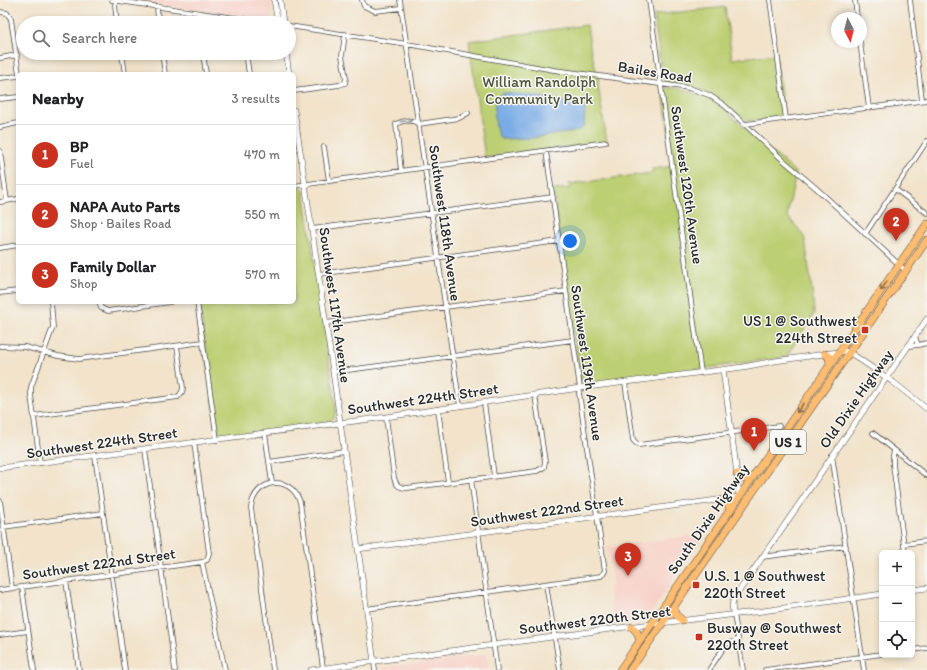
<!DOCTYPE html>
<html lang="en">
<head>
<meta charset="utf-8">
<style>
	:root { --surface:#fff; --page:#f2f2f2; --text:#202124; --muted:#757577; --line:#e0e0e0; --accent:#c8321e }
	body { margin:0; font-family:Itim,sans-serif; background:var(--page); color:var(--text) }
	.controls { position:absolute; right:12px; bottom:12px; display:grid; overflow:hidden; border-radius:6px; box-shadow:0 2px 6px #0003 }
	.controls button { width:36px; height:36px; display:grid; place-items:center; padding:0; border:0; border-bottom:1px solid var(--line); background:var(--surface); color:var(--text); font:20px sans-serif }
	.compass { position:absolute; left:831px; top:12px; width:36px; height:36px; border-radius:50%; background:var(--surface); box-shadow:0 2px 6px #0003; rotate:173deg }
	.you { position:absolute; left:570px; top:241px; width:14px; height:14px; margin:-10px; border:3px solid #fff; border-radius:50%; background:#1a73e8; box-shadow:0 0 0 6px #1a73e833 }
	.badge { display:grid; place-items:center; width:26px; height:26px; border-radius:50%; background:var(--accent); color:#fff; font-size:13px; font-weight:700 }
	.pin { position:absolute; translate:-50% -33px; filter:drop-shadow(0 1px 2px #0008) }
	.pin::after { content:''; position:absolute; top:21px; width:14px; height:12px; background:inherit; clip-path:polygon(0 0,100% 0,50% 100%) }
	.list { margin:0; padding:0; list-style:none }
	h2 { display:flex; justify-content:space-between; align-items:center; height:52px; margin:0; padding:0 16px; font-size:17px }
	h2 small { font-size:13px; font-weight:400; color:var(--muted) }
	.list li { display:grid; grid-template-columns:26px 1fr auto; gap:12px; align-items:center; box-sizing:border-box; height:60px; padding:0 16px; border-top:1px solid var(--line) }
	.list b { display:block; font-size:15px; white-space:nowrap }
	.list p { margin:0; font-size:13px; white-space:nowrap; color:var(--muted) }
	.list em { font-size:13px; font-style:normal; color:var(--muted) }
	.icon { flex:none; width:22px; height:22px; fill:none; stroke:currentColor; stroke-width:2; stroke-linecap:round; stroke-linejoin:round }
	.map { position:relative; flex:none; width:927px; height:670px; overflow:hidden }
	.search { position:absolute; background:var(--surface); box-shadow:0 2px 6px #0003; left:16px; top:16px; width:280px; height:44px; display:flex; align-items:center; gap:10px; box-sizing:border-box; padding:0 14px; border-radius:22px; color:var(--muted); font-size:15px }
	.panel { position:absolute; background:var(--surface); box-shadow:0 2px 6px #0003; left:16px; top:72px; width:280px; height:232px; border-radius:6px }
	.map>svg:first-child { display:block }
</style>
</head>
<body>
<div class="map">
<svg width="927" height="670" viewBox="0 0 927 670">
	<rect width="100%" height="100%" fill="#f6f6f2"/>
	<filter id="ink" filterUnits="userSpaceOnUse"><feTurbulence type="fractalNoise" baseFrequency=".025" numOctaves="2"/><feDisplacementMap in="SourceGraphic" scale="8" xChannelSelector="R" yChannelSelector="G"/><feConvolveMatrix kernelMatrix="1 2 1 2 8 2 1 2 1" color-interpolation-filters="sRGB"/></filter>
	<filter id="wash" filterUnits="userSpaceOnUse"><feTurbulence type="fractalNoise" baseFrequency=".012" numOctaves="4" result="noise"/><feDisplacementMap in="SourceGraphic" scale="16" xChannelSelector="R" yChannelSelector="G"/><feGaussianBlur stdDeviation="0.9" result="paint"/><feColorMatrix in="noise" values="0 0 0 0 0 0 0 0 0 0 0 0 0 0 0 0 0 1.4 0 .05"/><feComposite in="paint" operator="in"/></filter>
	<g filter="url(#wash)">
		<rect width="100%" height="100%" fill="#f2e3ca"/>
		<path fill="#f7d1c7" d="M128,0h143l1,15 -3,2v2l-4,1z
			M705,534l-59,86 -31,5 -7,-38 5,-1 -6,-39z
			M487,654l2,16h-108v-2z"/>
		<path fill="#bccf72" stroke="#747d4e" d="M725,7l7,52 44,-5 7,56v3c-5,7 -28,9 -37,7l-38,-27 -15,-6 -26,-5 -5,-5 -8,-62z
			M587,25l4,27 8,28 -1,5 9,57 -122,16 -16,-117z
			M668,87c20,3 37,8 54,20l74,66 -9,43 14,16 4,7 8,59 1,16 -28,43 -201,28 -4,-3 -28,-192 17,-2 -1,-4 83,-11v-4l21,-3 -10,-75z
			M294,187l7,1 3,3 32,217c-1,15 -8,13 -20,16l-94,12 -2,-2 -3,-6 -18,-126h95z"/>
		<path fill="#79abe5" stroke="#526b88" d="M504,93l24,2 54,9 3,5 -1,17 -5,4 -7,2 -40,6 -31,1c-6,-5 -8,-32 -5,-39 1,-2 3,-4 4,-5z"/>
	</g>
	<g filter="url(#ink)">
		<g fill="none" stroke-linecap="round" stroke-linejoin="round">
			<defs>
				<path id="minor" d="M112,0l158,23
					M362,0l2,6 11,5 26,-3
					M400,0l60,406
					M649,0l52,373
					M770,0l16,119
					M855,0l2,18
					M910,0l12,100
					M116,1l-1,4 2,18
					M157,6l1,17
					M0,12l7,1 4,6 8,55
					M198,23l1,-10
					M289,26l118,18 147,26 106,14 29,4 20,7 15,10 59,55 33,28 90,83
					M860,42l9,66
					M122,53l3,21
					M162,53l3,21
					M203,53l3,21
					M246,53l3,21
					M0,58l17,-3
					M0,78l18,-2
					M294,91l45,-6 6,-2 1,-5 -4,-22 3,-22
					M0,99l18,-2
					M419,124l40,-6 9,-5
					M746,124l181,-24
					M0,127l18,-4
					M324,147l5,34
					M0,151l7,50
					M401,171l-5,-47c7,-4 16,-5 23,0
					M294,186l312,-44
					M895,189l32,24
					M0,202l18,-3
					M312,229l241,-32
					M865,234l62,-93
					M0,248l18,-3
					M319,274l240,-33
					M0,293l18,-2
					M99,302l2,6 7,3 62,-9
					M197,302l20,138
					M326,323l240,-32
					M918,345l9,-2
					M0,346l25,1 33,9 21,3 124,-17
					M909,346l9,-1 -3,-8
					M333,372l240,-32
					M625,382l8,58 3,3 3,2 140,-19
					M484,403l10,73
					M438,409l10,73
					M34,416l144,-19 4,-5 1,-4 -6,-42
					M386,417l8,61c2,7 5,10 13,10l130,-17 7,-4 1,-5 -10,-67
					M265,433l7,50
					M873,433l54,43
					M145,449l30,221
					M894,450l-1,6v9l12,88
					M832,455l32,215
					M95,456l30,214
					M269,462l75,-11
					M40,463l-9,-68v-8l22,-60 -2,-25
					M471,479l26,191
					M0,501l12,87
					M3,527l100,-14
					M904,544l23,-3
					M762,557l84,-11
					M202,562l23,108
					M66,581l13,89
					M546,584l14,86
					M22,587l12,83
					M0,590l202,-28 5,-2 2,-7 -15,-111
					M366,609l235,-33 4,-5 -26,-178 1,-5 -34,-237
					M734,614l9,56
					M0,635l28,-4
					M912,650l15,-2
					M374,662l1,8
					M273,670l-22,-162c3,-29 39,-35 49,-6l23,166
					M709,670l17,-26 12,-4
					M765,670l117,-16"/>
				<path id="tertiary" d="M274,0l4,23
					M280,0l3,23
					M286,53l3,21
					M294,110l39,262 41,290
					M0,468l386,-51 194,-29 163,-21 32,-6 70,-10 4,1 44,30 34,27
					M358,549l381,-52 -2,-23 -14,-104
					M912,590l15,-2
					M734,614c-4,-9 -1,-15 5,-23l188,-272
					M311,670l307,-42 145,-17 119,-17"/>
				<path id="trunk" d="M825,354l4,3 1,8
					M737,474c5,5 8,6 15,4
					M723,500l5,4 2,7
					M674,607l1,7 7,6
					M632,627l5,5 3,9
					M620,670l307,-446
					M630,670l297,-430"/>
			</defs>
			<use href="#minor" stroke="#494743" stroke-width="5.5"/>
			<use href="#tertiary" stroke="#494743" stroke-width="6"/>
			<use href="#trunk" stroke="#494743" stroke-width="8"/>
			<use href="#minor" stroke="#fff" stroke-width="4"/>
			<use href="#tertiary" stroke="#fff" stroke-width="5"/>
			<use href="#trunk" stroke="#fdbc6f" stroke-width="7"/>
		</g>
		<defs><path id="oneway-shaft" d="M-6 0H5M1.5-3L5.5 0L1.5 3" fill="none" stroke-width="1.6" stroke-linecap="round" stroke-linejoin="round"/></defs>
		<use stroke="#a0a0a0" href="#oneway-shaft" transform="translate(406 121) rotate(-6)"/>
		<g stroke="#8a6c4a">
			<use href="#oneway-shaft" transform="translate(884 286) rotate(124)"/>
			<use href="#oneway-shaft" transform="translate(800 408) rotate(125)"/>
		</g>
	</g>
	<g fill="#c8321e" stroke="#f6f6f2" stroke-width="1.5">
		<rect x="861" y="326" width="8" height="8" rx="2"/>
		<rect x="692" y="581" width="8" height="8" rx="2"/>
		<rect x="695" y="633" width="8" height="8" rx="2"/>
	</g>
	<g text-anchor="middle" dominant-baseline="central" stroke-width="3" stroke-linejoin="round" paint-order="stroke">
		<rect fill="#f6f6f2" stroke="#686867" stroke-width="1" x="770" y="430" width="36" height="24" rx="3"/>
		<g font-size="14" font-weight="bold" fill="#2b2b2b">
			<text x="788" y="442">US 1</text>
		</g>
		<g font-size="15" fill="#2b2b2b" stroke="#f6f6f2">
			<text transform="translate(655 72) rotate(9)">Bailes Road</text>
			<text transform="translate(687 185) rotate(82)">Southwest 120th Avenue</text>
			<text transform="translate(445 223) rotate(82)">Southwest 118th Avenue</text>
			<text transform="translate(335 305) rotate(82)">Southwest 117th Avenue</text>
			<text transform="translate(587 363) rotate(82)">Southwest 119th Avenue</text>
			<text transform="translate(423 399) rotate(-8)">Southwest 224th Street</text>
			<text transform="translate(856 399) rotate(-55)">Old Dixie Highway</text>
			<text transform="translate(102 443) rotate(-8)">Southwest 224th Street</text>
			<text transform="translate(547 511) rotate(-8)">Southwest 222nd Street</text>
			<text transform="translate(708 519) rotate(-55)">South Dixie Highway</text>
			<text transform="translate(99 564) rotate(-8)">Southwest 222nd Street</text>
			<text transform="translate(595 620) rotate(-7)">Southwest 220th Street</text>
		</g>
		<g font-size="15" fill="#4f543d" stroke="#f6f6f2">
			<text x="539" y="82">William Randolph<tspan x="539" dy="17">Community Park</tspan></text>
		</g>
		<g font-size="15" fill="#2b2b2b" stroke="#f6f6f2" text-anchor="start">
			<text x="857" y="321" text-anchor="end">US 1 @ Southwest<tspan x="857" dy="17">224th Street</tspan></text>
			<text x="704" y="576">U.S. 1 @ Southwest<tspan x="704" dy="17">220th Street</tspan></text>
			<text x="707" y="628">Busway @ Southwest<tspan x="707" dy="17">220th Street</tspan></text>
		</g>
	</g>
</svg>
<div class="controls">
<button>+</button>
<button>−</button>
<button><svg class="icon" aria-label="locate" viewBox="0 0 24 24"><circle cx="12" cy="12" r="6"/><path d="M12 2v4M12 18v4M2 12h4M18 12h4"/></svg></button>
</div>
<svg class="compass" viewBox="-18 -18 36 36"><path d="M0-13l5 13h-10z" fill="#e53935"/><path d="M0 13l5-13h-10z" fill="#757577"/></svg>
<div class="you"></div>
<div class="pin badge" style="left:754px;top:451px">1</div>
<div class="pin badge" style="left:896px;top:241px">2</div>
<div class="pin badge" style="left:628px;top:576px">3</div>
<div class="search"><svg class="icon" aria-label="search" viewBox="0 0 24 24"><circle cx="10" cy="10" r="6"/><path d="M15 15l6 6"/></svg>Search here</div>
<section class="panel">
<h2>Nearby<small>3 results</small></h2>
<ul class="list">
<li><span class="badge">1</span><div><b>BP</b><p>Fuel</p></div><em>470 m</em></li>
<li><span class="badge">2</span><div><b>NAPA Auto Parts</b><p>Shop · Bailes Road</p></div><em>550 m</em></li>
<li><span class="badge">3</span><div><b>Family Dollar</b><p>Shop</p></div><em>570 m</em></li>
</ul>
</section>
</div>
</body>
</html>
